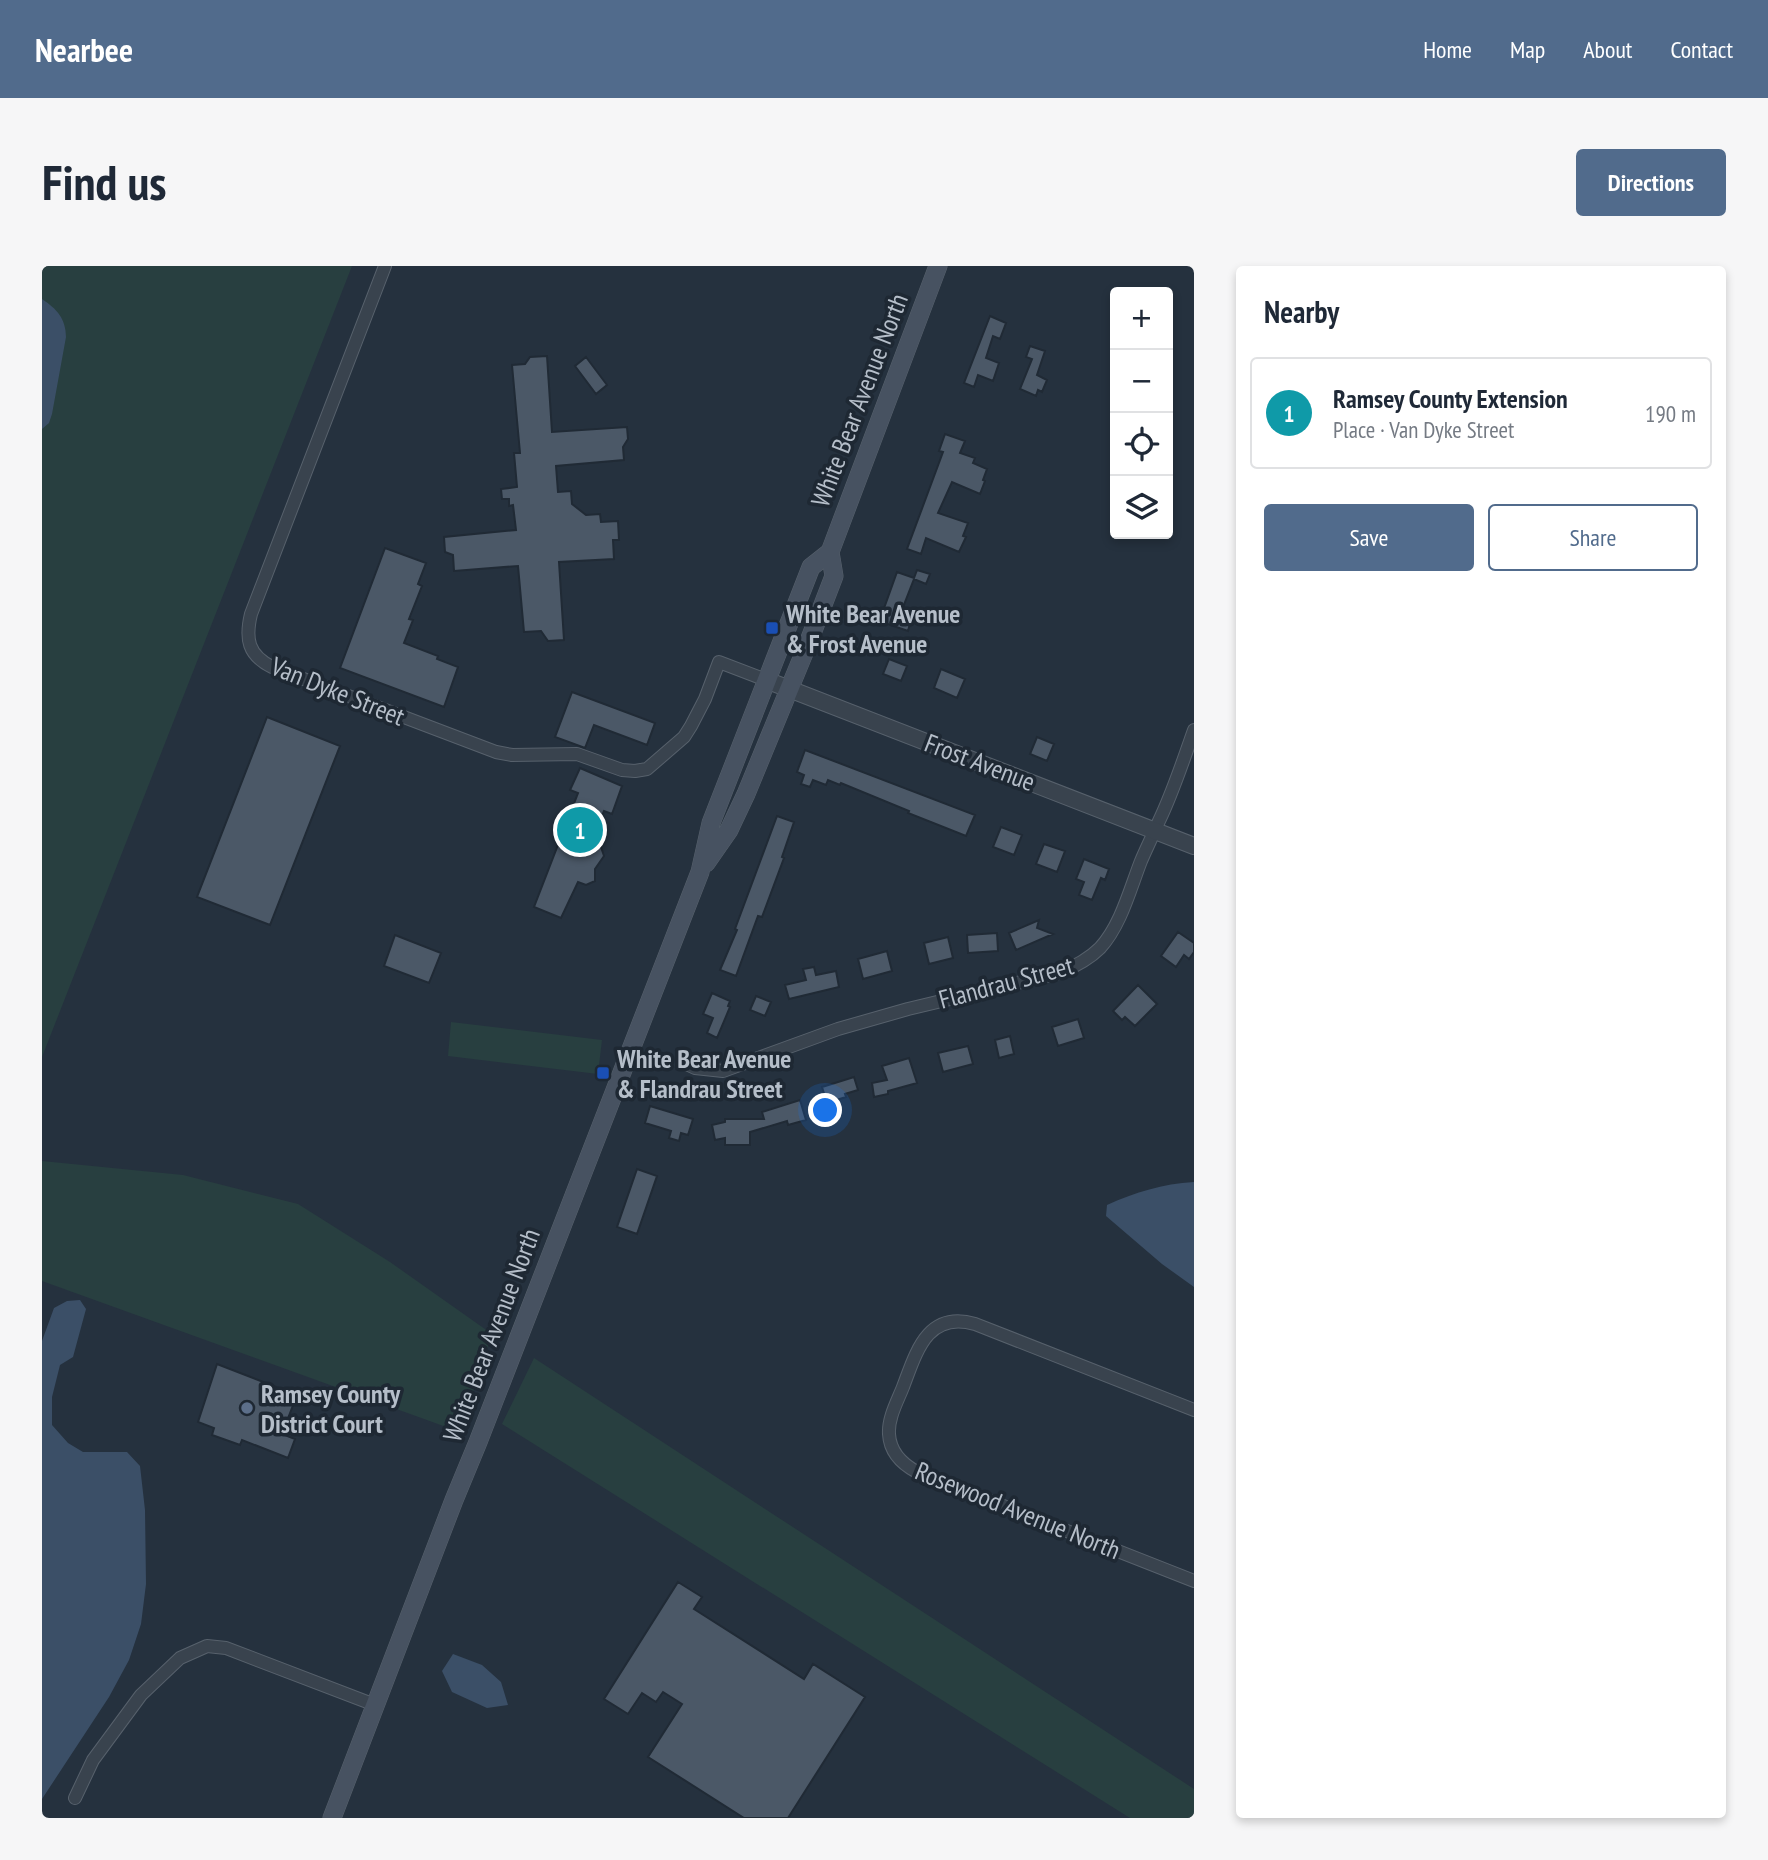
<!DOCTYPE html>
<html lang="en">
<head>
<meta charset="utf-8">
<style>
	:root { --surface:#fff; --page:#f6f6f7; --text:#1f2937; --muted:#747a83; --line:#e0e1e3; --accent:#516b8c }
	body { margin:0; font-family:"PT Sans Narrow",sans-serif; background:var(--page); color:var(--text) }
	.controls { position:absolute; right:21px; top:21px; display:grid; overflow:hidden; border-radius:7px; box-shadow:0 4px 10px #0003 }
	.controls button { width:63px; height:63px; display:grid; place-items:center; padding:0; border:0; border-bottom:2px solid var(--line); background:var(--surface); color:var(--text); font:35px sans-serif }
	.you { position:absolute; left:784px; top:845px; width:24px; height:24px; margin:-18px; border:5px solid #fff; border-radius:50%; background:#1a73e8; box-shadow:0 0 0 10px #1a73e833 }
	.badge { display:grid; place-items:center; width:46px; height:46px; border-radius:50%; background:var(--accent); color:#fff; font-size:23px; font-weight:700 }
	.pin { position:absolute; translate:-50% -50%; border:4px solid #fff; box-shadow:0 2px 7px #0006 }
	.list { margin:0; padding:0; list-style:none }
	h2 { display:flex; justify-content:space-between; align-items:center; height:91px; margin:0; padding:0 28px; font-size:30px }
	h2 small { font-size:23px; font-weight:400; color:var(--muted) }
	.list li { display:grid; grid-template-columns:46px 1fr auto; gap:21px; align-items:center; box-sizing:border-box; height:112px; margin:0 14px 14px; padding:0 14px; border:2px solid var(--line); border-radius:7px }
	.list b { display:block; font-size:26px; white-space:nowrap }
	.list p { margin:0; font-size:23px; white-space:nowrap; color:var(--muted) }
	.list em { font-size:23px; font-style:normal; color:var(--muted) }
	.actions { display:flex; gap:14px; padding:21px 28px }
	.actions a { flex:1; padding:16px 0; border:2px solid var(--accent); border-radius:7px; text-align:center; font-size:24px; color:var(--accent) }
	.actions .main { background:var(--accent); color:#fff }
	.icon { flex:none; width:38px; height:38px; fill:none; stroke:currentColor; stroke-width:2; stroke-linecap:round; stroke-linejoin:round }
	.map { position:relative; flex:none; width:1152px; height:1552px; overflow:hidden; border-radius:7px }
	header { display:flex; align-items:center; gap:42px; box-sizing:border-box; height:98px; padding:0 35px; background:var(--accent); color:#fff }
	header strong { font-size:33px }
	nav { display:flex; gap:38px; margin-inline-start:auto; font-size:24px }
	.intro { display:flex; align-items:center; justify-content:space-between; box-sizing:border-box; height:168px; padding:0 42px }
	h1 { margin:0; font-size:49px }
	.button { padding:18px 32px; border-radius:7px; background:var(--accent); color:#fff; font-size:24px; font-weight:700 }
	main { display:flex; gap:42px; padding:0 42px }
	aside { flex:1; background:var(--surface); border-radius:7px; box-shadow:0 4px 10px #0003 }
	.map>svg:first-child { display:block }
</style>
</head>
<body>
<header>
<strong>Nearbee</strong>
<nav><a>Home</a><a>Map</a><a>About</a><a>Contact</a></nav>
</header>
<div class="intro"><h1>Find us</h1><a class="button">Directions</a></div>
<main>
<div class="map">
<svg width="1152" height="1552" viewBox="0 0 1152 1552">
	<rect width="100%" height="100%" fill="#25313e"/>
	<path fill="#283f40" d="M0,0h310l-310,791z
		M409,756l151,18 -4,34 -150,-18z
		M0,895l141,14 115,29 92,58 102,72 -32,98 -418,-151z
		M492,1092l660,431v29h-64l-628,-394z"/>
	<path fill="#3b4f67" d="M0,33c15,10 24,20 24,38l-14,77 -3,9 -7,6z
		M1152,916v105l-32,-23 -56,-48 1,-11c29,-13 55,-21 87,-23z
		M38,1034l6,9 -13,48 -13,8 -8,32v28l16,18 15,9h44l13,14 5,44 1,74 -5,40 -12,36 -20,37 -67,102v-458l12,-33 13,-7z
		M411,1388l29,11 19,17 7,23 -21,3 -35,-16 -10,-21z"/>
	<path fill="#4b5867" stroke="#202a35" stroke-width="2" d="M948,50l16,7 -6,16 -7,-3 -7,22 13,5 -6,18 -15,-6 -4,12 -10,-4z
		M988,80l15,5 -8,24 10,5 -5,12 -4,-2 -2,6 -16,-7 12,-30 -6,-2z
		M505,90l5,76 75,-5 1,12 -5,8 1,13 -68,6 2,26 13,-1 1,13 14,11 14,-1 1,8 17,-1 1,19h-6l1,19 -55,3 5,78 -16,1 -7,-10 -17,1 -6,-66 -64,5 -1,-16 -8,-3 -1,-15 72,-7 -3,-25 -4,1v-7h-7l-1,-10 16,-2 -3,-34h6l-8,-88 13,-1 5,-7z
		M544,91l21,28 -11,9 -21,-28z
		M903,168l20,7 -5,12 15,5 -2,5 14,6 -4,11 2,1 -5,13 -28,-12 -14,31 30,10 -5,13 3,1 -7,15 -33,-14 -5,16 -14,-5 36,-97 -4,-1z
		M343,282l41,15 -8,21 4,2 -13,33 4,1 -9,23 34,13 -1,3 21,8 -14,40 -104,-39z
		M875,304l13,4 -4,10 -12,-5 -12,31 6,2 -3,6 6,2 -3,11 -32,-11 3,-11 4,2 14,-39 17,6z
		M847,393l18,7 -6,15 -18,-7z
		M899,403l24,10 -8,19 -23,-10z
		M530,426l83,31 -8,22 -53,-20 -9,23 -30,-11z
		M225,451l73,29 -70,179 -73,-28z
		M995,471l17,7 -7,17 -17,-7z
		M763,484l170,65 -9,21 -58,-23 1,-2 -68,-28 -1,2 -12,-5 -2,5 -13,-5 -3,7 -9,-3 3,-9 -7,-3z
		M538,502l42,18 -10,28 -8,-3 -15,35 12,1 3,9 -9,13v12l-9,4 -8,-3 -17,36 -27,-11 44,-114 -8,-3z
		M735,550l17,6 -12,35 2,1 -22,59 -4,-1 -22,60 -16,-6 17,-40 -2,-1z
		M959,561l21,8 -8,20 -21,-8z
		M1002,578l21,7 -8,21 -21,-8z
		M1042,593l25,10 -4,11 -4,-2 -9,22 -13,-5 5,-13 -8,-3z
		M997,654l-2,8 16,6 -37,16 -7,-17z
		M1136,666l16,11v9l-5,7 -5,-4 -8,12 -15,-11z
		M955,667l1,18 -30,2 -1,-18z
		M353,669l46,18 -12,30 -45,-17z
		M906,671l5,21 -24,6 -5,-21z
		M845,685l5,20 -29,8 -5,-20z
		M772,701l2,8 20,-4 3,16 -50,12 -4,-14 21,-5 -3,-11z
		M1096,719l19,19 -22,22 -10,-9 -3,3 -9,-9z
		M670,727l18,8 -2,5 2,1 -13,31 -10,-5 6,-15 -10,-4z
		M714,730l15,6 -6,14 -15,-6z
		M1036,753l6,19 -26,8 -6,-19z
		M968,770l4,18 -15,4 -4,-18z
		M926,780l5,18 -30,8 -5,-19z
		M867,792l8,25 -29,8v3l-14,3 -2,-14 15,-3 -5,-14z
		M812,811l4,13 -13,4 1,3 -19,6 -5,-16z
		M758,834l6,20 -18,5 -1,-4 -37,11v13h-25v-7l-10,2 -3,-15 13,-3v-3h39l-2,-7z
		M608,840l43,13 -5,16 -7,-2 -2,8 -10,-3 2,-7 -26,-8z
		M595,903l20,7 -20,58 -20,-7z
		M175,1098l80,31 -15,39 13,5 -7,19 -46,-18 -2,5 -28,-10 2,-7 -16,-6z
		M636,1316l24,15 -8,12 110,70 9,-15 52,33 -77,121h-44l-96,-61 34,-53 -19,-12 -7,10 -14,-9 -14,21 -24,-15z"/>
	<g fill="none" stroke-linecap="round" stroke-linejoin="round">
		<defs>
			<path id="minor" d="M343,0l-134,348c-6,25 -3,41 21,53l224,85 16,3 65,-1 45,16 13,1 12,-2 37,-32 7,-11 14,-27 14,-37 47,18
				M640,796l13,6 28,3 115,-42 70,-20 151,-36c15,-6 29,-13 41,-25 21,-23 30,-59 41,-87 6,-14 12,-26 18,-40 14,-29 24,-60 35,-91
				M1152,1144l-219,-86c-48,-14 -59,29 -72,63 -6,15 -15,31 -14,47 1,18 13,30 28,38l277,109
				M33,1532l18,-38 48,-65 39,-37 27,-12 19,2 149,57"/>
			<path id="tertiary" d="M724,414l428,166"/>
			<path id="secondary" d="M664,597l23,-33 17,-36 63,-153 25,-65 -4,-24 108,-286
				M290,1552l122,-318 24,-58 222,-570 11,-49 100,-256 19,-15"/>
		</defs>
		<use href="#minor" stroke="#57616c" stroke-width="14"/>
		<use href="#tertiary" stroke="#57616c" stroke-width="18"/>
		<use href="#secondary" stroke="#57616c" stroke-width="19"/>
		<use href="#minor" stroke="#39434e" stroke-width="12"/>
		<use href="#tertiary" stroke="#39434e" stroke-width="16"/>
		<use href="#secondary" stroke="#475261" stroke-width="18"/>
	</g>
	<g fill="#1a4fb4" stroke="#1e2833" stroke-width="2.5">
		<rect x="723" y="355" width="14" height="14" rx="3.5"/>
		<rect x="554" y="800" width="14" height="14" rx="3.5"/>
	</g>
	<circle fill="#5c6f8a" stroke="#1e2833" stroke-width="2.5" cx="205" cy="1142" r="7"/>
	<g text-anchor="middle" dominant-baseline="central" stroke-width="7" stroke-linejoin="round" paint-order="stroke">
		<g font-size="26" fill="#b5bec9" stroke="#1e2833">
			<text transform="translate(817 134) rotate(-69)">White Bear Avenue North</text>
			<text transform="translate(296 425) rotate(22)">Van Dyke Street</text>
			<text transform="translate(938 496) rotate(21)">Frost Avenue</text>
			<text transform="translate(964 716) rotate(-15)">Flandrau Street</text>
			<text transform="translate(449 1069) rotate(-69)">White Bear Avenue North</text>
			<text transform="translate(976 1244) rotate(22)">Rosewood Avenue North</text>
		</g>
		<g font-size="26" font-weight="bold" fill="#b5bec9" stroke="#1e2833" text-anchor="start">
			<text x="744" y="347">White Bear Avenue<tspan x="744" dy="30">&amp; Frost Avenue</tspan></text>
			<text x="575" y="792">White Bear Avenue<tspan x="575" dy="30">&amp; Flandrau Street</tspan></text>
			<text x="219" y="1127">Ramsey County<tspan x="219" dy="30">District Court</tspan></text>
		</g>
	</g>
</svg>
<div class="controls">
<button>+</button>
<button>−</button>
<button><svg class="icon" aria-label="locate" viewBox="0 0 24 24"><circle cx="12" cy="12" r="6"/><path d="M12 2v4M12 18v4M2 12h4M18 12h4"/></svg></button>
<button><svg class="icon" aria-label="layers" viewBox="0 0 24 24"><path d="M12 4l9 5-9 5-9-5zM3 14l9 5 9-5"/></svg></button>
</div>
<div class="you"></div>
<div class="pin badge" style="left:538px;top:564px;background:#0f9aa8">1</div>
</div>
<aside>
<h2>Nearby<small></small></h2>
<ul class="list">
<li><span class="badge" style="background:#0f9aa8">1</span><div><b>Ramsey County Extension</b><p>Place · Van Dyke Street</p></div><em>190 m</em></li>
</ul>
<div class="actions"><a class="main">Save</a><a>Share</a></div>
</aside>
</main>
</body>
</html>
